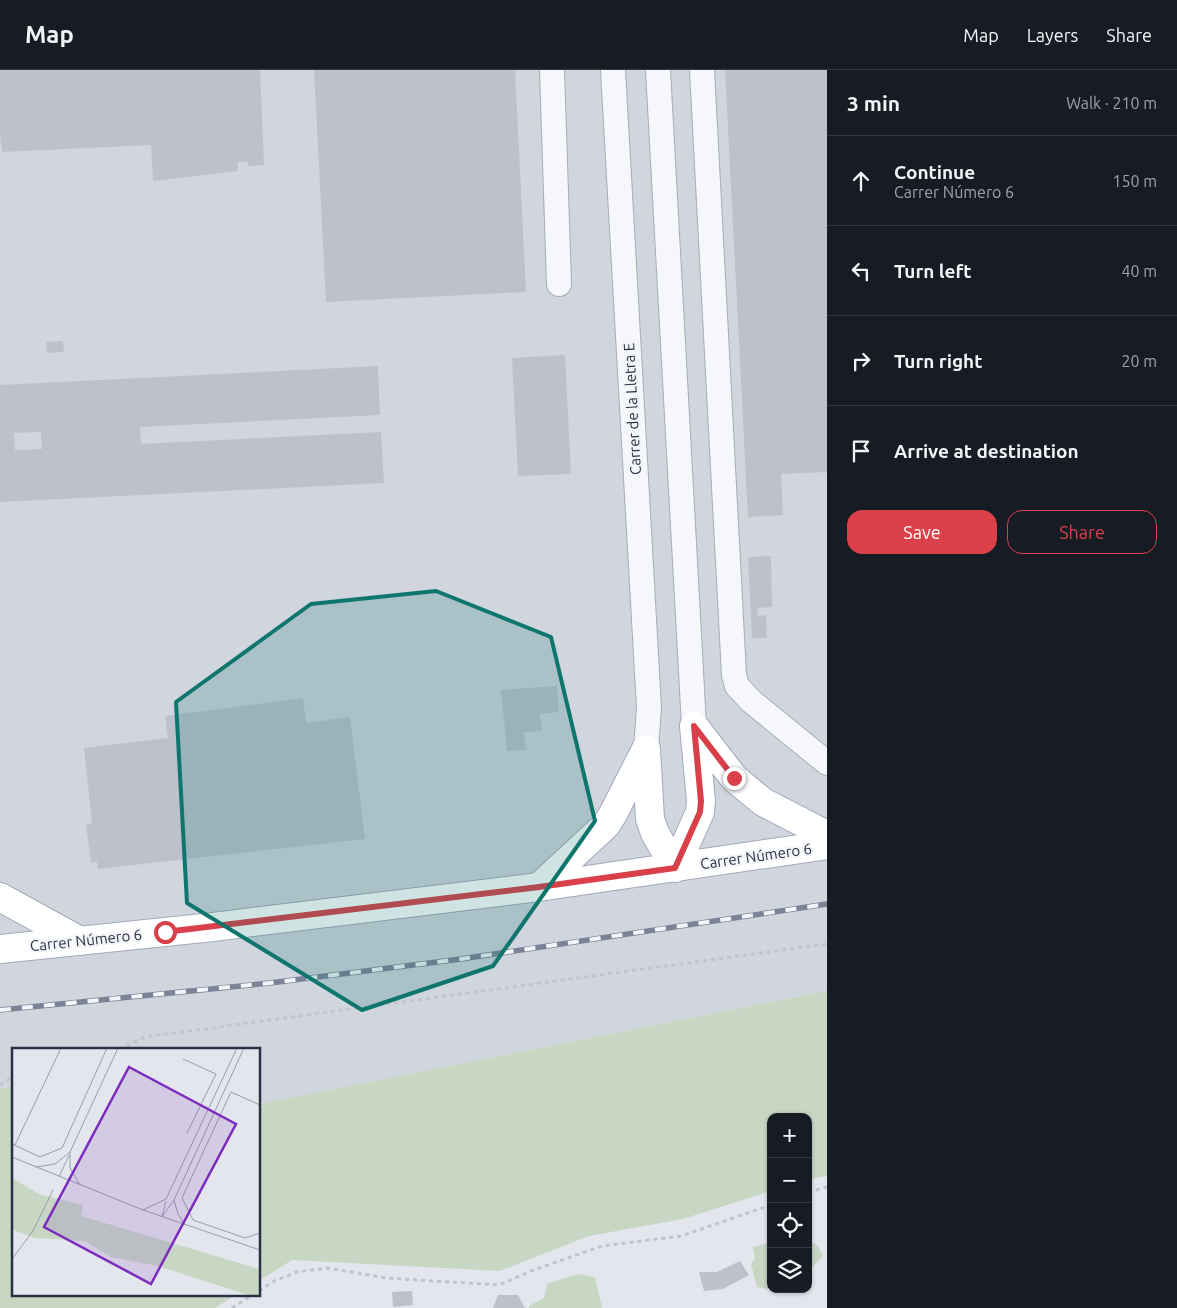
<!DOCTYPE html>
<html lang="en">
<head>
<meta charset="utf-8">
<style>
	:root { --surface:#171b24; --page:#20242c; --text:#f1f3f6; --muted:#9ea1a6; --line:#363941; --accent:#d9404a }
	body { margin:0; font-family:Ubuntu,sans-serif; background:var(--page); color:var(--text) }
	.controls { position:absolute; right:15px; bottom:15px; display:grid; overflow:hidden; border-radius:10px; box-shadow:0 1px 4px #0004 }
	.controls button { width:45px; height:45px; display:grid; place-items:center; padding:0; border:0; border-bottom:1px solid var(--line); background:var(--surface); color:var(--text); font:25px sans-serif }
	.stop { position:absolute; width:15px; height:15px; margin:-11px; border:4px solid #d9404a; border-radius:50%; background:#fff }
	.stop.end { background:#d9404a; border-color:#fff; box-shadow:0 1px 5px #0008 }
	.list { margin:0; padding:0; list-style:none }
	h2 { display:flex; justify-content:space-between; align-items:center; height:65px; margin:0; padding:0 20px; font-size:21px }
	h2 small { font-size:16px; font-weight:400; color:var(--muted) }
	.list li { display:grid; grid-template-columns:32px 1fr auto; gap:15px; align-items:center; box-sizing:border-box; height:90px; padding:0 20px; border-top:1px solid var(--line) }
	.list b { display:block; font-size:19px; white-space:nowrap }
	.list p { margin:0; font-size:16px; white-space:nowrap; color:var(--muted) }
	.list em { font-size:16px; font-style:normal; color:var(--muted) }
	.actions { display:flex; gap:10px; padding:15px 20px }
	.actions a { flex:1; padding:11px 0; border:1px solid var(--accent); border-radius:15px; text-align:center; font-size:18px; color:var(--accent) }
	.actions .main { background:var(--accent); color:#fff }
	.icon { flex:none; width:28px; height:28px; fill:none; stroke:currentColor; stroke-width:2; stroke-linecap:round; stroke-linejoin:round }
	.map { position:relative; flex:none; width:827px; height:1238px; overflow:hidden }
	header { display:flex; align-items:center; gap:30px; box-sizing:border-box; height:70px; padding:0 25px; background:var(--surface); border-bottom:1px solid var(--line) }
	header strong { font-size:24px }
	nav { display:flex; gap:28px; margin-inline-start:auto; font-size:18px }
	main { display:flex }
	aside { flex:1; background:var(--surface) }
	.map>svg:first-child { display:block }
</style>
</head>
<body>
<header>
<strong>Map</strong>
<nav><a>Map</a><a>Layers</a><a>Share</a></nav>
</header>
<main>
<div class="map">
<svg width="827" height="1238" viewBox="0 0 827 1238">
	<rect width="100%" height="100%" fill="#e3e6ec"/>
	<path fill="#d1d5de" d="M0,0h827v921l-568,113v-55h-245v37l-14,3z"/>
	<path fill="#c7d7c4" d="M827,921v185l-19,3v-62h-37v74l-88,28 -94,17 -89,35 -208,-11 -33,21v-177z
		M14,1016v208h223l-22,14h-215v-219z
		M808,1169l10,7 5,10 -15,15z
		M771,1172v45l-4,2 -10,-2 -6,-23 4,-5 -2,-12z
		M578,1204l17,3 7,31h-73v-2l15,-8 3,-14z"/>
	<path fill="#bdc1cc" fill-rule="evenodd" d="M0,0h260l4,95 -16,1v-4h-10v9l-85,10 -2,-36 -149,7 -2,-18z
		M314,0h201l11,222 -200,10z
		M725,0h102v402l-46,2 2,41 -35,2z
		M63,271l1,11 -17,1 -1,-11z
		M565,285l6,119 -53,2 -6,-118z
		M378,296l2,49 -240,12 1,17 240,-12 3,51 -384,19v-117zM41,362l1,17 -27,1 -1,-17z
		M771,486l1,51 -15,1 1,8 8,-1 1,23h-15l-4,-81z
		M557,616l2,26 -19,2 2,17 -18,1 2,18 -19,1 -6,-61z
		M303,628l3,25 44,-6 15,122 -267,30 -1,-7 -6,1 -5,-39 6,-1 -8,-75 84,-10 -3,-22z
		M740,1191l9,14 -26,14 -19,2 -5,-19h18z
		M412,1221l1,14 -20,2 -1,-15z
		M498,1225h20l7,13h-32z"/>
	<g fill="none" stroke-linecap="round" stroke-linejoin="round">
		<defs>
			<path id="minor" d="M552,0l7,214
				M613,0l36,638 -3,41
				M658,0l36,656
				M702,0l32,605 3,11 14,15 76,62"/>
			<path id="major" d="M694,656l40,52 29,24 64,33
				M646,679l4,70 5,14 20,35
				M675,798l25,-56 1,-11 -7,-75
				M539,817l67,-62 7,-11 33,-65
				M0,827l80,44
				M0,879l213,-22 326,-40 288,-42"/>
		</defs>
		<use href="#minor" stroke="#a7acb7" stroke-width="26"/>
		<use href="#major" stroke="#a1a9b9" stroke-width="30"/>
		<path stroke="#c1c4cb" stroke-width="3" stroke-dasharray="4 4" stroke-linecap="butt" d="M119,979l26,-12 682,-93
			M0,1015l14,-9
			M808,1122l19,-5
			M259,1221l13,-9 25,-10 30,-4 60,10 112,7 32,-14 71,-25 79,-10 90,-31
			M232,1238l22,-14"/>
		<use href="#minor" stroke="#f6f7fa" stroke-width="24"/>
		<use href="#major" stroke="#fff" stroke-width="28"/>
		<defs>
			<path id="rail" d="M0,940l270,-27 191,-24 366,-55"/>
		</defs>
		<use href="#rail" stroke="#7b8397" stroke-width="5.5"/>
		<use href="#rail" stroke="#f3f5f9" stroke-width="4" stroke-dasharray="11" stroke-linecap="butt"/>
	</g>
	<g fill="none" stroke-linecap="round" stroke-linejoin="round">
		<path stroke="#d9404a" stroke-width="6" d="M165,862l374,-45 136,-19 25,-56 1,-11 -7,-75 40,52"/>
	</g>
	<path fill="#0f766e" fill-opacity="0.2" stroke="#0f766e" stroke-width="4" stroke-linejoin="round" d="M436,521l115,46 44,184 -102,145 -131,44 -175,-107 -11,-201 135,-98z"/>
	<g text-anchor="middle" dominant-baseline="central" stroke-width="4.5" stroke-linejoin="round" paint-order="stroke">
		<g font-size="15" fill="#293146" stroke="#f3f5f9">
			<text transform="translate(632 339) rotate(-93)">Carrer de la Lletra E</text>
			<text transform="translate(756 786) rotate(-8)">Carrer Número 6</text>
			<text transform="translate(86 870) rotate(-6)">Carrer Número 6</text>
		</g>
	</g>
	<g transform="translate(12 978)">
		<rect width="248" height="248" fill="#e3e6ec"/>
		<path d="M0,130l27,16 44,11 -2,11 178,53v26h-11l-90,-29 -47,-9 -26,-16 -50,-3 -19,-7 -4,-4z" fill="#c7d7c4"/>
		<path fill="none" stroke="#999eaa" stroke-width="1" d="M171,11l33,15 -29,59M248,57l-29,-13 -49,106 11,22 52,18 15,-5M0,96l28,13 22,-9 45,-100M3,97l46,-97M58,104l48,-104M58,104v16l10,17M0,109l131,53 117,40M24,119l19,-3 15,-12M47,129l10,-22M154,151l71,-151M162,152l70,-152M162,152l4,14 7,11M131,162l23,-11M150,169l12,-17M150,169l4,-16M0,211l21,-28 20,-41"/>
		<path fill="#7b2cbf" fill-opacity="0.15" stroke="#7b2cbf" stroke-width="2.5" d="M117,19l107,57 -85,160 -107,-57z"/>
		<rect width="248" height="248" fill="none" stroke="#293146" stroke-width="2.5"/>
	</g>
</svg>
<div class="controls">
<button>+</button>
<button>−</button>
<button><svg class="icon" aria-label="locate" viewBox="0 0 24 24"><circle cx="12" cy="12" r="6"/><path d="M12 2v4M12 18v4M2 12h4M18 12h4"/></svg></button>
<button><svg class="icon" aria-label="layers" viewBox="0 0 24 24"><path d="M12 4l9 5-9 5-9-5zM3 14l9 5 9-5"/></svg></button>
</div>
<div class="stop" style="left:165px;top:862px"></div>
<div class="stop end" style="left:734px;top:708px"></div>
</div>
<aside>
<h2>3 min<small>Walk · 210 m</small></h2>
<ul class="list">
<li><svg class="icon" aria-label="ahead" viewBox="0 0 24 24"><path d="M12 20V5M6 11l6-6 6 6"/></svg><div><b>Continue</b><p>Carrer Número 6</p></div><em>150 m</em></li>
<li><svg class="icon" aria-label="left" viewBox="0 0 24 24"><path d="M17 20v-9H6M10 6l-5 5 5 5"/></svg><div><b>Turn left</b></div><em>40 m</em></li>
<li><svg class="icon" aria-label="right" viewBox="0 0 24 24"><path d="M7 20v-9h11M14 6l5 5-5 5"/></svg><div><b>Turn right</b></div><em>20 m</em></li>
<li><svg class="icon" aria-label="arrive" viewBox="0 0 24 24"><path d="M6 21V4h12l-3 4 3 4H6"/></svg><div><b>Arrive at destination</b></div></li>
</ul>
<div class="actions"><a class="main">Save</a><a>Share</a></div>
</aside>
</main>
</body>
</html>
